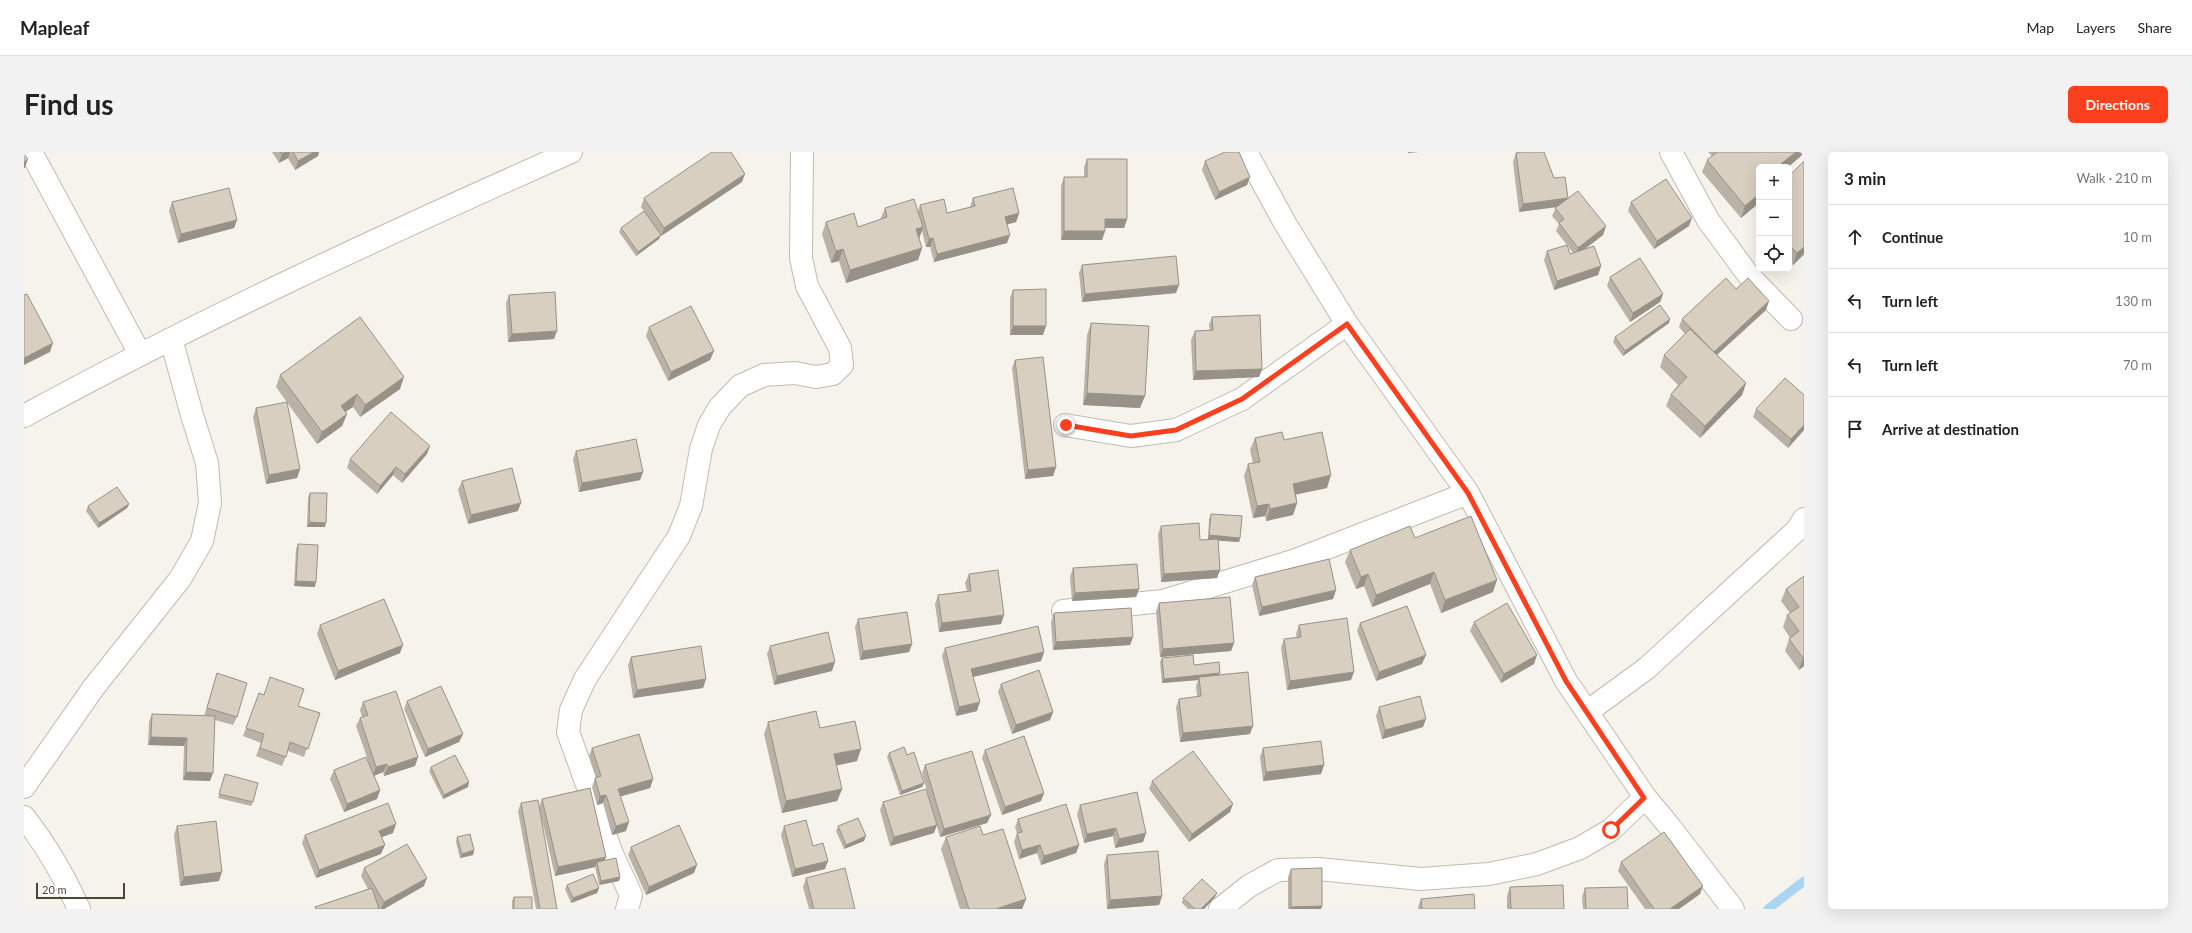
<!DOCTYPE html>
<html lang="en">
<head>
<meta charset="utf-8">
<style>
	:root { --surface:#fff; --page:#f2f2f2; --text:#222; --muted:#767676; --line:#e0e0e0; --accent:#fc3f1d }
	body { margin:0; font-family:Lato,sans-serif; background:var(--page); color:var(--text) }
	.controls { position:absolute; right:12px; top:12px; display:grid; overflow:hidden; border-radius:6px; box-shadow:0 4px 16px #0002 }
	.controls button { width:36px; height:36px; display:grid; place-items:center; padding:0; border:0; border-bottom:1px solid var(--line); background:var(--surface); color:var(--text); font:20px sans-serif }
	.scale { position:absolute; left:12px; bottom:10px; width:89px; box-sizing:border-box; padding-left:4px; border:2px solid #4b4439; border-top:0; font-size:11px; line-height:14px; white-space:nowrap; color:#4b4439; -webkit-text-stroke:3px #fff; paint-order:stroke }
	.stop { position:absolute; width:12px; height:12px; margin:-9px; border:3px solid #fc3f1d; border-radius:50%; background:#fff }
	.stop.end { background:#fc3f1d; border-color:#fff; box-shadow:0 1px 4px #0008 }
	.list { margin:0; padding:0; list-style:none }
	h2 { display:flex; justify-content:space-between; align-items:center; height:52px; margin:0; padding:0 16px; font-size:17px }
	h2 small { font-size:13px; font-weight:400; color:var(--muted) }
	.list li { display:grid; grid-template-columns:26px 1fr auto; gap:12px; align-items:center; box-sizing:border-box; height:64px; padding:0 16px; border-top:1px solid var(--line) }
	.list b { display:block; font-size:15px; white-space:nowrap }
	.list em { font-size:13px; font-style:normal; color:var(--muted) }
	.icon { flex:none; width:22px; height:22px; fill:none; stroke:currentColor; stroke-width:2; stroke-linecap:round; stroke-linejoin:round }
	.map { position:relative; flex:none; width:1780px; height:757px; overflow:hidden; border-radius:6px }
	header { display:flex; align-items:center; gap:24px; box-sizing:border-box; height:56px; padding:0 20px; background:var(--surface); border-bottom:1px solid var(--line) }
	header strong { font-size:19px }
	nav { display:flex; gap:22px; margin-inline-start:auto; font-size:14px }
	.intro { display:flex; align-items:center; justify-content:space-between; box-sizing:border-box; height:96px; padding:0 24px }
	h1 { margin:0; font-size:28px }
	.button { padding:10px 18px; border-radius:6px; background:var(--accent); color:#fff; font-size:14px; font-weight:700 }
	main { display:flex; gap:24px; padding:0 24px }
	aside { flex:1; background:var(--surface); border-radius:6px; box-shadow:0 4px 16px #0002 }
	.map>svg:first-child { display:block }
</style>
</head>
<body>
<header>
<strong>Mapleaf</strong>
<nav><a>Map</a><a>Layers</a><a>Share</a></nav>
</header>
<div class="intro"><h1>Find us</h1><a class="button">Directions</a></div>
<main>
<div class="map">
<svg width="1780" height="757" viewBox="0 0 1780 757">
	<rect width="100%" height="100%" fill="#f6f3ec"/>
	<g fill="none" stroke-linecap="round" stroke-linejoin="round">
		<path stroke="#a9d4f2" stroke-width="9" d="M1744,757l36,-28"/>
		<defs>
			<path id="minor" d="M7,0l109,202
				M1222,0l40,73 61,99 121,169 98,188 79,116 25,30 63,82
				M1647,0l37,68 41,56 42,43
				M0,264c178,-97 362,-182 547,-264
				M1041,273l66,11 45,-6 66,-31 105,-75
				M1039,459l100,-10 133,-41 172,-67
				M1563,560l60,-44 150,-138 7,-11
				M0,635l70,-100 86,-108 22,-38 8,-38 -3,-40 -15,-48 -21,-76
				M0,665c23,29 40,59 55,92
				M603,757l4,-14 -19,-41 -44,-122 3,-22 14,-31 94,-143 12,-30 10,-57 8,-24 11,-18 20,-21 24,-11 31,-2 21,4 17,-3 9,-9 -2,-17 -33,-62 -6,-28 1,-106
				M1196,757l29,-23 29,-16 40,-1 103,10 68,-5 48,-10 43,-16 31,-18 34,-33"/>
		</defs>
		<use href="#minor" stroke="#c2bbae" stroke-width="24"/>
		<use href="#minor" stroke="#fff" stroke-width="22"/>
	</g>
	<path fill="#bab2a6" fill-rule="evenodd" d="M248,0h47l-1,4 -23,14 -7,-12 -9,5z
		M1684,0h95l-2,4 -13,11h-29v36l-18,15 -39,-46 5,-12 5,-4z
		M1492,1l52,45 -1,1 39,27 -3,9 -19,15 17,16 -3,9 -44,15 -10,-30 3,-9 20,-6 -11,-14 3,-7 -7,-8 4,-9 -37,5 -6,-50zM1543,93l6,8 -3,1z
		M1063,7l40,60 -3,9h-19v3l-3,9h-41v-54l3,-9h20v-10z
		M1181,9l42,24 -32,15 -13,-30z
		M1780,9v95l-1,-1 -10,10 -4,-3v-86z
		M718,30l-81,54h-1l-1,3 -23,17 -17,-24 2,-4 27,-11 -7,-10 3,-9z
		M949,46l46,15 -3,9 -9,2v19l-73,19 -4,-15h-4l-4,-16 -3,7 3,10 -4,12 -72,23 -7,-22 -8,2 -9,-29 4,-12 32,5 22,-7 5,-12 33,3 2,-6 27,8 23,-6z
		M148,50l65,18 -3,8 -56,15 -9,-32z
		M1607,50l58,24 -35,23 -26,-38z
		M1058,113l94,28 -94,9 -3,-29z
		M1586,125l53,17 -3,8 -30,20 -23,-36z
		M1712,137l30,21 -49,45 29,28 -4,12 -42,43 -34,-32 5,-12 7,-9 -18,-18 4,-12 21,-21 -6,-7 3,-8z
		M989,138l30,45h-33v-37z
		M485,143l45,44 -46,3 -2,-39z
		M1188,165l50,52 -3,8 -66,3 -2,-40 4,-9h15l-1,-6z
		M1067,171l49,85 -57,-3 4,-70z
		M1645,171l-46,33 -10,-14 2,-5z
		M625,175l65,24 -4,9 -42,21 -22,-45z
		M991,208l41,107 -3,9 -28,3 -13,-111z
		M256,223l120,14 -40,28 -7,-10 -8,5 2,2 -5,12 -25,18 -41,-57z
		M232,256l44,61 -3,9 -31,6 -13,-67z
		M1732,257l48,21 -16,18 -35,-31z
		M1231,286l29,2 43,48 -31,6 1,9 -4,12 -27,6 -1,-5 -12,2 -9,-42 4,-12 5,-1 -3,-13z
		M552,299l67,21 -3,8 -61,12 -6,-33z
		M403,302l-25,29 -9,-8 -16,19 -30,-26 3,-9z
		M438,329l56,30 -50,13 -10,-34z
		M286,341l15,34h-18l1,-30z
		M105,352l-2,4 -29,20 -12,-17 2,-5z
		M1187,362l29,24 -1,4 -21,-2 2,30 -3,8 -56,4 -3,-48 3,-8 39,14 8,-1 1,-20z
		M1391,386l78,54 -52,21 -11,-29 -58,23 -8,-21 -8,3 -11,-27 5,-12z
		M274,392l17,43 -21,-1 2,-37z
		M1049,416l66,21 -3,8 -64,4 -2,-24z
		M945,422l35,41 -3,9 -62,8 -4,-28 3,-9 29,-4 -2,-8z
		M1780,424v90l-5,4 -14,-19 4,-12 1,-1 -7,-11 4,-12 3,-2 -9,-12 5,-12z
		M1231,425l81,13 -3,9 -74,17 -7,-31z
		M1135,451l75,40 -3,8 -71,6 -4,-46z
		M1030,461l79,24 -3,8 -77,5 -2,-28z
		M834,467l54,25 -3,8 -49,8 -5,-33z
		M1450,470l60,42 -33,19 -31,-52z
		M1336,471l62,41 -46,17 -19,-50z
		M296,473l80,28 -65,27 -18,-46z
		M1275,473l52,55 -64,10 -6,-42 3,-9 13,-1 -1,-4z
		M746,494l62,25 -58,14 -7,-31z
		M921,496l99,4 -3,9 -68,16 4,34 -21,5 -14,-60z
		M607,505l75,22 -3,9 -70,10 -5,-33z
		M1138,506l32,7 25,10 31,59 -70,8 -4,-35 3,-8 18,-2 -1,-11 2,-6 -36,3 -2,-21z
		M193,521l20,44 -4,8 -18,-5 -5,61 -27,-1 1,-34 -36,-1 1,-23 3,-8 52,2z
		M977,532l52,28 -3,8 -38,14 -14,-42z
		M235,541l61,20 -16,44 -16,-6 -6,15 -26,-10 5,-13 -18,-7z
		M383,549l56,33 -4,8 -34,15 -21,-48z
		M339,550l55,55 -3,9 -31,10 -1,-4 -9,4 6,14 -3,9 -33,13 -14,-33 4,-9 35,-7 -13,-37 4,-8 2,-1 -2,-7z
		M1355,555l44,20 -41,12 -6,-23z
		M744,570l52,6 37,33 -21,4 6,24 -5,12 -55,12 -18,-79z
		M568,596l61,31 -3,9 -29,8 5,35 -14,4 -9,-32 -6,2 -5,-18 3,-9h1l-7,-22z
		M1239,596l61,17 -3,9 -58,7 -3,-24z
		M961,598l59,43 -3,8 -39,14 -20,-57z
		M865,601l18,2 17,28 -2,4 -22,8 -13,-38z
		M901,613l66,50 -4,8 -47,14 -18,-64z
		M407,615l37,20 -25,12 -14,-28z
		M201,622l28,28 -2,4 -33,-8z
		M1128,629l78,31 -41,30 -40,-53z
		M518,647l78,78 -1,4 -20,4 -4,-18 -40,9 -16,-69z
		M859,650l51,31 -44,13 -10,-36z
		M497,651l36,106h-21l-18,-98z
		M1056,653l66,28 -3,9 -28,6 -2,-12 -29,7 -7,-29z
		M994,667l61,26 -3,8 -35,12 -4,-12 -18,6 -5,-17 3,-9 -2,-6z
		M153,674l42,55 -39,5 -6,-51z
		M760,674l29,20 12,23 -33,8 -11,-42z
		M814,674l26,15 -20,8 -8,-18z
		M369,681l-11,4 -1,17 -65,24 -14,-35 3,-8z
		M959,683l43,64 -4,10h-62l-19,-60 5,-12z
		M433,685l17,13 -1,5 -13,3 -4,-16z
		M607,695l63,26 -48,22 -18,-40z
		M1083,703l55,41 -3,9 -52,4 -3,-45z
		M1597,710l79,32 -21,15h-34l-27,-38z
		M340,716l60,18 -40,23h-5l-1,-3 1,3h-64v-2l53,-18 -7,-13z
		M1267,717l31,37 -1,3h-33v-32z
		M782,726l49,31h-46l-6,-22z
		M543,733l32,3 -2,5 -26,10 -6,-14z
		M1486,735l54,22h-57v-13z
		M1561,736l43,21h-45l-1,-12z
		M490,745l18,12h-20v-8z
		M1191,745l-11,12h-16l-6,-6 1,-5z
		M1397,747l54,10h-57v-2z"/>
	<path fill="#979187" d="M262,0h4l-2,6 -9,5 3,-9z
		M290,0h5l-1,4 -23,14 3,-9z
		M1384,0h11l-11,1z
		M1772,0h7l-2,4 -13,11h-11z
		M4,7l-3,9h-1v-6z
		M721,22l-3,8 -81,54 3,-8z
		M1226,25l-3,8 -32,15 4,-8z
		M1735,42v9l-18,15 4,-12z
		M1544,46l-3,8 -46,6 4,-8z
		M995,61l-3,9 -14,4 3,-9z
		M1668,66l-3,8 -35,23 3,-8z
		M1081,67h22l-3,9h-22z
		M213,68l-3,8 -56,15 3,-9z
		M1582,74l-3,9 -28,21 3,-8z
		M899,75l-4,12 -3,-10z
		M1040,79h41l-3,9h-41z
		M637,83l-2,4 -23,17 2,-4z
		M986,83l-3,8 -73,19 3,-8z
		M909,86l-3,9h-4l3,-8z
		M1780,95v6l-1,2 -10,10 4,-12z
		M898,96l-4,12 -72,23 4,-13z
		M819,97l-4,12 -8,2 5,-12z
		M1577,114l-3,9 -44,15 3,-9z
		M1155,133l-3,8 -94,9 3,-8z
		M1639,142l-3,8 -30,20 3,-9z
		M1745,149l-3,9 -56,51 3,-9z
		M1646,167l-1,4 -46,33 2,-5z
		M989,174h33l-3,9h-33z
		M533,179l-3,8 -46,3 4,-8z
		M29,191l-3,9 -26,13v-7z
		M690,199l-4,9 -42,21 3,-9z
		M1238,217l-3,8 -66,3 3,-9z
		M380,225l-4,12 -40,28 5,-12z
		M1722,231l-4,12 -42,43 5,-12z
		M1063,241l58,3 -5,12 -57,-3z
		M333,242l-4,13 -17,11 5,-12z
		M323,262l-5,12 -25,18 5,-12z
		M1780,273v5l-16,18 3,-9z
		M406,294l-3,8 -25,29 3,-9z
		M372,315l-3,8 -16,19 3,-8z
		M1032,315l-3,9 -28,3 3,-9z
		M276,317l-3,9 -31,6 3,-9z
		M619,320l-3,8 -61,12 3,-9z
		M1307,323l-4,13 -38,8 4,-12z
		M497,351l-3,8 -50,13 3,-9z
		M1273,351l-4,12 -27,6 4,-12z
		M105,352l-2,4 -29,20 1,-5z
		M1245,352l-4,12 -12,2 4,-12z
		M285,370l17,1 -1,4h-18z
		M1185,383l31,3 -1,4 -31,-2z
		M1196,418l-3,8 -56,4 3,-8z
		M1410,420l-4,12 -58,23 4,-12z
		M1344,422l-4,12 -8,3 5,-12z
		M1473,428l-4,12 -52,21 4,-13z
		M272,429l20,1 -1,5 -21,-1z
		M1115,437l-3,8 -64,4 3,-8z
		M1312,438l-3,9 -74,17 3,-9z
		M980,463l-3,9 -62,8 3,-9z
		M1109,485l-3,8 -77,5 3,-8z
		M1210,491l-3,8 -71,6 3,-8z
		M888,492l-3,8 -49,8 3,-9z
		M379,493l-3,8 -65,27 3,-9z
		M1020,500l-3,9 -73,17 3,-9z
		M1402,503l-4,9 -46,17 3,-9z
		M1513,503l-3,9 -33,19 3,-9z
		M1779,506h1v8l-5,4z
		M811,510l-3,9 -58,14 3,-9z
		M1330,520l-3,8 -64,10 3,-9z
		M1196,521l-2,5 -19,-1 -1,3 -36,3 2,-4z
		M682,527l-3,9 -70,10 4,-8z
		M956,550l-3,9 -21,5 3,-9z
		M1029,560l-3,8 -38,14 4,-9z
		M1402,567l-3,8 -41,12 3,-9z
		M1229,574l-3,8 -70,8 3,-9z
		M439,582l-4,8 -34,15 3,-8z
		M127,585l36,1 -3,8 -36,-1z
		M837,597l-4,12 -27,6 4,-13z
		M394,605l-3,9 -31,10 4,-9z
		M363,612l-4,8 -10,4 3,-9z
		M1300,613l-3,9 -58,7 3,-9z
		M162,620l27,1 -3,8 -27,-1z
		M629,627l-3,9 -35,10 3,-9z
		M445,630l-1,5 -25,12 1,-4z
		M900,631l-2,4 -22,8 2,-4z
		M818,637l-5,12 -55,12 4,-12z
		M356,638l-3,9 -33,13 3,-8z
		M1020,641l-3,8 -39,14 3,-8z
		M582,643l-3,8 -6,2 3,-9z
		M1209,652l-3,8 -41,30 3,-8z
		M967,663l-4,8 -47,14 4,-8z
		M605,670l-3,9 -14,4 4,-9z
		M372,672l-3,9 -17,6 3,-8z
		M913,673l-3,8 -44,13 4,-9z
		M1092,676l-3,8 -29,7 3,-9z
		M1122,681l-3,9 -28,6 4,-9z
		M842,684l-2,5 -20,8 2,-4z
		M361,693l-4,9 -65,24 3,-8z
		M1016,693l-3,8 -18,6 3,-9z
		M1055,693l-3,8 -35,12 3,-9z
		M450,698l-1,5 -13,3 2,-4z
		M582,705l-3,8 -6,-3 -2,5 -40,9 3,-9z
		M804,709l-3,8 -33,8 3,-8z
		M673,713l-3,8 -48,22 3,-8z
		M198,720l-3,9 -39,5 4,-9z
		M596,725l-1,4 -20,4 2,-4z
		M403,726l-3,8 -40,23h-3l3,-7z
		M1679,734l-3,8 -21,15h-9z
		M575,736l-2,5 -26,10 2,-5z
		M1193,741l-2,4 -11,12h-3z
		M1138,744l-3,9 -52,4 3,-9z
		M1002,747l-4,10h-26z
		M1298,754l-1,3h-31l1,-2z"/>
	<path fill="#d8cfc1" stroke="#979187" d="M256,0h6l-4,2z
		M269,0h21l-16,9z
		M688,0h19l14,22 -81,54 -20,-30z
		M1201,0h14l11,25 -31,15 -14,-31z
		M1497,0h23l10,26 11,-1 3,21 -45,6 -7,-51z
		M1693,0h79l-19,15h-18v27l-14,12 -38,-46z
		M0,2l4,5 -4,3z
		M1063,7h40v60h-22v12h-41v-54h23z
		M1780,9v86l-7,6 -8,-8v-69z
		M1642,27l26,39 -35,23 -26,-39z
		M205,36l8,32 -56,14 -9,-32z
		M989,36l6,25 -14,4 5,18 -73,19 -4,-16 -4,1 -9,-34 24,-6 3,14 28,-7 -2,-8z
		M1554,39l28,35 -28,22 -19,-25 5,-4 -9,-11z
		M890,47l9,28 -7,2 6,19 -72,22 -7,-21 -7,2 -10,-29 28,-9 4,14 29,-10 -2,-9z
		M620,59l17,24 -23,17 -17,-24z
		M1543,93l3,9 24,-8 7,20 -44,15 -10,-30z
		M1152,104l3,29 -94,9 -3,-29z
		M1616,106l23,36 -30,19 -23,-36z
		M1702,126l10,11 12,-11 21,23 -55,51 -32,-33z
		M1022,137v37h-33v-36z
		M531,140l2,39 -45,3 -3,-39z
		M3,142l26,49 -29,15v-63z
		M1636,153l10,14 -45,32 -10,-14z
		M667,154l23,45 -43,21 -22,-45z
		M1236,163l2,54 -66,2 -1,-40 18,-1 -1,-13z
		M336,165l44,60 -39,28 -8,-11 -16,12 6,8 -25,18 -42,-57z
		M1067,171l58,3 -4,70 -58,-3z
		M1666,177l56,54 -41,43 -34,-32 16,-17 -23,-22z
		M1019,205l13,110 -28,3 -13,-110z
		M1761,226l19,17v30l-13,14 -35,-30z
		M263,250l13,67 -31,6 -13,-67z
		M367,260l39,34 -25,28 -9,-7 -16,19 -30,-27z
		M1258,280l2,8 38,-8 9,43 -38,9 4,19 -27,6 -1,-5 -12,2 -9,-42 12,-2 -5,-24z
		M612,287l7,33 -61,11 -6,-32z
		M488,316l9,35 -50,12 -9,-34z
		M93,335l12,17 -30,19 -11,-17z
		M286,341h17l-1,30 -17,-1z
		M1187,362l31,2 -2,22 -31,-3z
		M1447,364l26,64 -52,20 -11,-28 -58,23 -8,-21 -7,3 -11,-27 60,-24 5,12z
		M1175,371l1,17 18,-1 2,31 -56,4 -3,-48z
		M274,392l20,1 -2,37 -20,-1z
		M1305,407l7,31 -74,17 -7,-30z
		M1113,412l2,25 -64,4 -2,-25z
		M974,418l6,45 -62,8 -4,-28 33,-4 -2,-17z
		M1780,424v82h-1l-14,-19 10,-8 -12,-16 12,-8 -13,-18z
		M1206,445l4,46 -71,6 -4,-46z
		M360,447l19,46 -65,26 -18,-46z
		M1483,451l30,52 -33,19 -30,-52z
		M1383,454l19,49 -47,17 -19,-49z
		M1107,456l2,29 -77,5 -2,-29z
		M883,460l5,32 -49,7 -5,-32z
		M1323,466l7,54 -64,9 -6,-42 17,-2 -2,-12z
		M1014,474l6,26 -73,17 9,33 -21,5 -14,-59z
		M804,480l7,30 -58,14 -7,-30z
		M677,494l5,33 -69,11 -6,-33z
		M1169,503l1,10 25,-3 1,11 -56,6 -2,-21z
		M1015,518l14,42 -37,13 -15,-41z
		M1224,520l5,54 -70,7 -4,-34 22,-3 -2,-19z
		M193,521l30,10 -10,34 -30,-9z
		M246,525l34,12 -6,17 22,7 -12,36 -18,-7 -4,15 -26,-9 4,-14 -18,-6 13,-35 5,2z
		M417,534l22,48 -35,15 -21,-48z
		M372,539l22,66 -30,10 -1,-3 -11,3 -16,-49 8,-3 -5,-13z
		M1396,544l6,23 -41,11 -6,-23z
		M792,559l4,17 35,-7 6,28 -27,5 8,35 -56,12 -18,-79z
		M128,562l63,2 -2,57 -27,-1 1,-34 -36,-1z
		M615,582l14,45 -35,10 11,33 -13,4 -10,-31 -6,1 -5,-18 6,-2 -9,-28z
		M1000,584l20,57 -39,14 -20,-57z
		M1297,589l3,24 -58,7 -3,-24z
		M880,595l3,8 7,-3 10,31 -22,8 -13,-38z
		M948,599l19,64 -47,14 -19,-64z
		M1169,599l40,53 -41,30 -40,-53z
		M431,603l14,27 -25,13 -13,-28z
		M342,605l14,33 -33,14 -13,-34z
		M201,622l33,9 -5,19 -34,-8z
		M566,636l16,69 -48,10 -16,-68z
		M902,637l11,36 -43,12 -11,-35z
		M1113,640l9,41 -27,6 -3,-11 -29,6 -7,-29z
		M514,648l19,109h-17l-19,-106z
		M364,651l8,21 -17,7 6,14 -66,25 -14,-35z
		M1042,652l13,41 -35,11 -4,-11 -18,5 -5,-17 5,-1 -4,-13z
		M834,666l8,18 -20,9 -8,-19z
		M782,668l7,26 10,-3 5,18 -33,8 -11,-43z
		M192,669l6,51 -38,5 -7,-51z
		M655,673l18,40 -48,22 -18,-40z
		M956,674l3,9 20,-6 23,70 -30,10h-27l-23,-72z
		M1640,680l39,54 -33,23h-16l-33,-47z
		M446,682l4,16 -12,4 -5,-17z
		M383,692l20,34 -43,24 -20,-34z
		M1134,699l4,45 -52,4 -3,-45z
		M592,706l4,19 -19,4 -4,-19z
		M821,716l10,41h-41l-8,-31z
		M1298,716v38l-31,1v-38z
		M569,722l6,14 -26,10 -6,-13z
		M1178,727l15,14 -16,16h-6l-12,-11z
		M1539,733l1,24h-53l-1,-22z
		M1603,735l1,22h-42l-1,-21z
		M348,736l7,21h-63l-1,-2z
		M1450,742l1,15h-53l-1,-10z
		M490,745h18v12h-18z"/>
	<g fill="none" stroke-linecap="round" stroke-linejoin="round">
		<path stroke="#fc3f1d" stroke-width="5" d="M1042,273l65,11 45,-6 66,-31 105,-75 121,169 98,188 78,117 -33,32"/>
	</g>
</svg>
<div class="controls">
<button>+</button>
<button>−</button>
<button><svg class="icon" aria-label="locate" viewBox="0 0 24 24"><circle cx="12" cy="12" r="6"/><path d="M12 2v4M12 18v4M2 12h4M18 12h4"/></svg></button>
</div>
<div class="scale">20 m</div>
<div class="stop" style="left:1587px;top:678px"></div>
<div class="stop end" style="left:1042px;top:273px"></div>
</div>
<aside>
<h2>3 min<small>Walk · 210 m</small></h2>
<ul class="list">
<li><svg class="icon" aria-label="ahead" viewBox="0 0 24 24"><path d="M12 20V5M6 11l6-6 6 6"/></svg><div><b>Continue</b></div><em>10 m</em></li>
<li><svg class="icon" aria-label="left" viewBox="0 0 24 24"><path d="M17 20v-9H6M10 6l-5 5 5 5"/></svg><div><b>Turn left</b></div><em>130 m</em></li>
<li><svg class="icon" aria-label="left" viewBox="0 0 24 24"><path d="M17 20v-9H6M10 6l-5 5 5 5"/></svg><div><b>Turn left</b></div><em>70 m</em></li>
<li><svg class="icon" aria-label="arrive" viewBox="0 0 24 24"><path d="M6 21V4h12l-3 4 3 4H6"/></svg><div><b>Arrive at destination</b></div></li>
</ul>
</aside>
</main>
</body>
</html>
